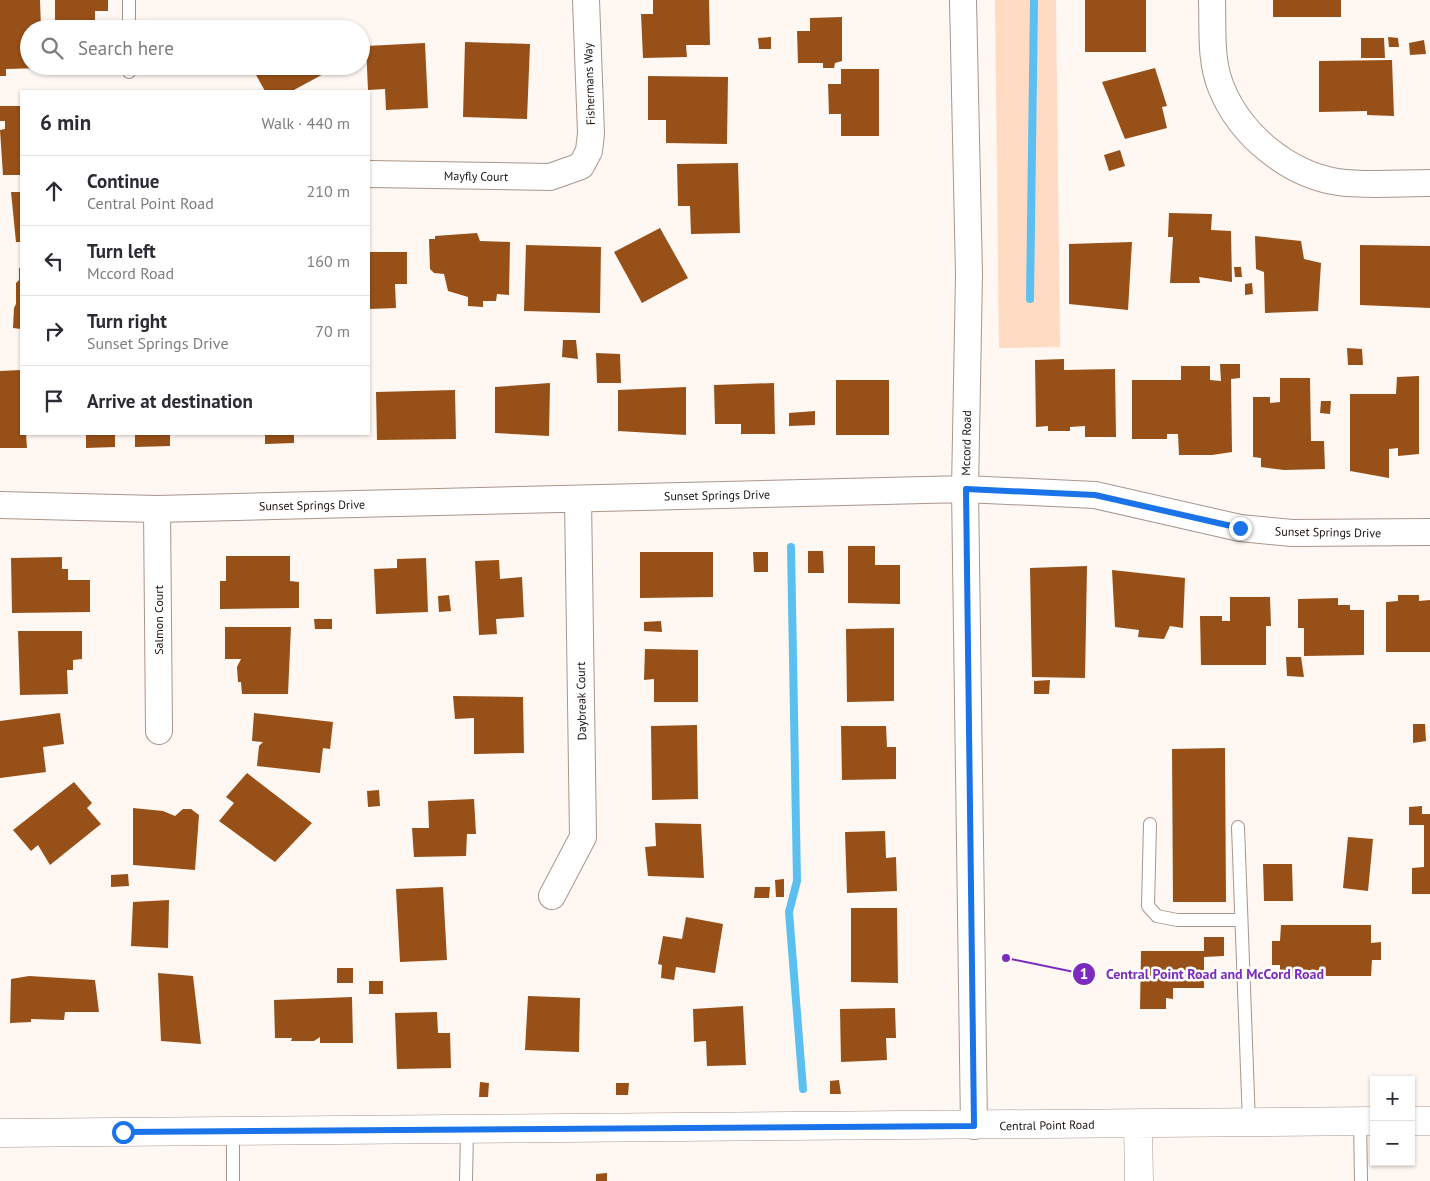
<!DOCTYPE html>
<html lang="en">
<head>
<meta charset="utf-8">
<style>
	:root { --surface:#fff; --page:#f7f7f7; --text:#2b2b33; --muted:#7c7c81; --line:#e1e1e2 }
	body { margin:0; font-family:"PT Sans",sans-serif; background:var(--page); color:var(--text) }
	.controls { position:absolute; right:15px; bottom:15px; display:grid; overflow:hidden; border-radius:0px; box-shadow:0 1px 4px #0004 }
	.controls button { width:45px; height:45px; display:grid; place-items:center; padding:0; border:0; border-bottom:1px solid var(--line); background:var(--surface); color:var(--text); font:25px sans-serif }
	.stop { position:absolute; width:15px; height:15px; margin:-11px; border:4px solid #1a73e8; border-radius:50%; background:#fff }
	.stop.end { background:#1a73e8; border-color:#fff; box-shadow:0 1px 5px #0008 }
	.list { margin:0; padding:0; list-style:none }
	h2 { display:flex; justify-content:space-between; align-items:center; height:65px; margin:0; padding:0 20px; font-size:21px }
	h2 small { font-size:16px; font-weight:400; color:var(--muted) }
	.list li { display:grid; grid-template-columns:32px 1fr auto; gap:15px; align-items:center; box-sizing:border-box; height:70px; padding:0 20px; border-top:1px solid var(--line) }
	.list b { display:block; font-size:19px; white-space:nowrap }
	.list p { margin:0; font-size:16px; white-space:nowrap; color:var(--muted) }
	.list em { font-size:16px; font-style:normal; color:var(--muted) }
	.icon { flex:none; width:28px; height:28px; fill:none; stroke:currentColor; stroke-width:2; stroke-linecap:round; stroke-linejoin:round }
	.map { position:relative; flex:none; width:1430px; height:1181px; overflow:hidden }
	.search { position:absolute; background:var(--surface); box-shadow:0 1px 4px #0004; left:20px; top:20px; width:350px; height:55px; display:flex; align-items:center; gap:12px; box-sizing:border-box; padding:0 18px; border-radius:28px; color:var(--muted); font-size:19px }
	.panel { position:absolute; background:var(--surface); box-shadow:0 1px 4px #0004; left:20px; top:90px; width:350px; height:345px; border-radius:0px }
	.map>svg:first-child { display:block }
</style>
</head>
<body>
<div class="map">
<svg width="1430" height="1181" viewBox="0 0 1430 1181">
	<rect width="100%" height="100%" fill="#fff7f2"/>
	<path fill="#ffdbc4" d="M995,0h61l4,347 -61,1z"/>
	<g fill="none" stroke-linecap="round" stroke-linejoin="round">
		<path stroke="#5bc0ef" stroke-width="8" d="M1030,299l4,-299
			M791,547l6,334 -8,31 14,177"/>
	</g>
	<path fill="#975017" d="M0,0h40l1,29h-12v37h13v2l-36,1v7h-6z
		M55,0h53v11h-13v12h-40z
		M653,0h56l1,45h-24l1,12 -44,1 -2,-44h12z
		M1085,0h61v52h-61z
		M1273,0h68v17h-68z
		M842,17v44l-7,2 -1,5h-11v-5h-25l-1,-32h13v-13z
		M771,37v12h-12l-1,-11z
		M1388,37l10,1 1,9h-10z
		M1361,38h23l1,20h-24z
		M1424,40l2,14 -16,1 -1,-12z
		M465,42l65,2 -3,75 -64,-2z
		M425,43l3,65 -42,2 -1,-21 -17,1 -2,-44z
		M1392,60l2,56 -27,-1v-4l-48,1v-51z
		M251,66h76l2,5 -37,20h-27z
		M1155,68l12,38 -5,1 5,21 -42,11 -23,-57z
		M841,69h38v67h-38v-22h-12l-1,-30h13z
		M648,76l80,1 -1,67 -61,-1v-23h-18z
		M0,106h21v69h-18l-3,-45 5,-1v-8h-5z
		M1120,150l5,16 -16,5 -5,-16z
		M738,163l2,70 -49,1 -1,-28h-12l-1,-42z
		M11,192h10v50h-5z
		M1169,213l43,1 -1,16 20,1 1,51 -33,-5 1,6h-30l3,-46h-5z
		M660,228l28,50 -46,25 -28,-51z
		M477,233l3,8 30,1 -1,53 -12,-1 -1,7h-13v6l-15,-1v-9l-20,-6 -4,-17 -10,-1 -4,-4 -1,-30h6v-3z
		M1255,236l46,5 3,18 17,4 -3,48 -53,2 -1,-41 -8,-3z
		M1132,242l-4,68 -59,-6v-60z
		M526,245l75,2 -1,66 -76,-2z
		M1360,245l70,1v62l-70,-3z
		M369,252h38v32h-12l1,24 -27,1z
		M1234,267h7l1,10h-7z
		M19,268h2v61l-8,-1 1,-20 2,-4v-21l3,-3z
		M1252,283l1,11 -8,1v-11z
		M563,340h13l2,19 -16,-2z
		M1347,348l15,1 1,16h-15z
		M596,353l24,1 1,29h-24z
		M1064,359v11l51,-1 1,68h-31v-11l-15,1v4h-22v-5l-12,1 -1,-67z
		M1220,364h20v14l-9,1 1,73 -20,3h-33l-1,-21h-11v5h-35v-59h49v-14h29v14l11,1z
		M21,370v64h5l1,14h-27v-77z
		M1419,376v78l-21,2v-8l-9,1v29l-39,-7v-77h46l1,-17z
		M1280,378h30l1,63h13l1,28 -41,1 -23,-3v-9l-8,-1v-60h17v6l10,-1z
		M836,380h53v55h-53z
		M550,383l-1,53 -54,-3v-46z
		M774,383l1,51h-34v-10h-26l-1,-39z
		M686,387v48l-68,-4v-41z
		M455,390l1,49 -79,1 -1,-48z
		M1321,401h10l-1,13 -10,-1z
		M815,411v14l-26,1v-13z
		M86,434h29v13l-29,1z
		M135,434h35v12l-35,1z
		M265,434h29v9l-29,1z
		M848,546h27v19h25v39l-52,-1z
		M808,551h15l1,22h-16z
		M640,552h73v45l-73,1z
		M753,552h15v20h-14z
		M226,556h64v25l9,1v26l-79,1v-28h6z
		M62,557v12h6v11h22v32l-78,1 -1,-55z
		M426,558l2,54 -52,2 -2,-45 23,-1v-9z
		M499,560l1,19 22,-2 2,40 -28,2 1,15 -18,1 -4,-74z
		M1087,566l-2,112 -53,-1 -2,-109z
		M1112,570l73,8 -2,50 -13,-2 -6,13 -26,-2 1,-7 -24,-3z
		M449,595l2,16 -12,1 -1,-16z
		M1398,595h21v6l11,-1v52h-44v-50l12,-1z
		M1230,597h40l1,29h-5v39h-65l-1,-49h22v5h8z
		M1338,598v7h12v5h14v45l-60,1v-28h-6v-29z
		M314,619h18v10h-17z
		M661,621l1,11 -18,-1v-9z
		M225,627h66l-3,67h-46l-1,-12h-3l-1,-15 4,-8h-16z
		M894,628v73l-47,1 -1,-73z
		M18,631h64v28l-9,1v10h-6l1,24 -48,1z
		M645,649l53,1v52h-44v-23l-10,1z
		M1286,657h15l3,20 -17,-1z
		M1050,680l-1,14h-15v-13z
		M453,696l70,1 1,56 -50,1v-36l-19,1z
		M60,713l4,31 -21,3 3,25 -46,6v-57z
		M254,713l79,9 -3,27 -7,-1 -3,25 -63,-7 2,-20 4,-4 -11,-1z
		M1413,724h12l1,17 -13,2z
		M697,725l1,74 -46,1 -1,-74z
		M841,726h45l1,21h9v32l-54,1z
		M1225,748l1,154h-53l-1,-153z
		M247,773l65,50 -37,39 -56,-41 15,-18 -8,-6z
		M74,782l18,21 -5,5 14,16 -51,41 -12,-20 -7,6 -18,-21z
		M379,790l1,16 -12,1 -1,-16z
		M474,799l2,35h-9l-1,22 -52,1 -2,-29h17l-1,-27z
		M1422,806v8h8v80h-18v-26l12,-1v-42h-15v-18z
		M133,808l30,3 12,5 8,-7h8l8,6 -4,55 -62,-5z
		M655,823l46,1 3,54 -56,-2 -3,-29 11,-1z
		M885,831l1,27 10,-1 1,34 -50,2 -2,-61z
		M1348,837l25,2 -5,52 -25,-3z
		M1263,864h29l1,37h-29z
		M128,874l1,12 -18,1v-12z
		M784,879v18h-8l-1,-17z
		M443,887l4,73 -47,2 -4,-73z
		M755,887h15l-1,11h-15z
		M169,900l-1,48 -37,-2 2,-44z
		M851,908h46l1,75 -47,-1z
		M686,917l37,7 -8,49 -39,-6 -2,13 -13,-2 1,-13 -4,-1 5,-28 19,3z
		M1281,925h90v18l10,-1v18h-9l-1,16h-91v-11h-8v-24h8z
		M1204,937h20v19l-20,1v31h-31v11l-7,-1v11h-26l1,-58h63z
		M337,968h16v15h-16z
		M158,973l35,3 8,68 -40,-3z
		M29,976l66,4 4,32h-34l-1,8 -33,-1v3l-21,1 1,-44z
		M369,981h14v13h-14z
		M528,996l52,2 -1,54 -54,-2z
		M352,997l1,46h-33v-6l-6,4h-23l1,-3h-17l-1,-38z
		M743,1006l3,59 -39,1 -1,-25 -12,1 -1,-33z
		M895,1008l1,30h-10l1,22 -46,2 -1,-53z
		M437,1012l1,21h12l1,35 -54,1 -2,-56z
		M839,1080l2,14h-11v-13z
		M480,1082l9,1 -1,14h-9z
		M616,1083h13l-1,12h-12z
		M607,1173v8h-11v-7z"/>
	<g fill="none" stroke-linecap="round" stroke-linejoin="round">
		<defs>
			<path id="lane" d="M129,29v-29
				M129,72v-6
				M1150,824l-2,82 9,10 20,4h64
				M1238,827l11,296
				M1360,1121l1,60
				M233,1131v50
				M466,1181l1,-51"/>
			<path id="street" d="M963,0l6,275 -4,214 9,637
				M1212,0c1,29 -2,60 9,87 19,48 67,87 117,95 25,4 65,1 92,1
				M369,174l181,3 31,-11 8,-15 2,-18 -5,-133
				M0,505l157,4 808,-20 130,6 145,33 52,5 138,-1
				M157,509l2,222
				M552,896l31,-59 -5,-338"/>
			<path id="secondary" d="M1411,1121h19
				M1138,1124l1,57
				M0,1133l1374,-12"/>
		</defs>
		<use href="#lane" stroke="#a9968b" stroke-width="14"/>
		<use href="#street" stroke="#a9968b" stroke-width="28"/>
		<use href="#secondary" stroke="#a9968b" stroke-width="29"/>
		<use href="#lane" stroke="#fff" stroke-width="12"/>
		<use href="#street" stroke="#fff" stroke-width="26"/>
		<use href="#secondary" stroke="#fff" stroke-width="28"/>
	</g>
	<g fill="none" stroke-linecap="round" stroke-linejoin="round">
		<path stroke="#1a73e8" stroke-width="6" d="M123,1132l851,-6 -8,-637 129,6 145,33"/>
	</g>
	<g text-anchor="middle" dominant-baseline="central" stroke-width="5" stroke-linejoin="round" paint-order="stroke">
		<g font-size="12" fill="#19120e" stroke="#fff">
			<text transform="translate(589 84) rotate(-92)">Fishermans Way</text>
			<text transform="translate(476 176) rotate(1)">Mayfly Court</text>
			<text transform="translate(966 443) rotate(-89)">Mccord Road</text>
			<text transform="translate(717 495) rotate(-1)">Sunset Springs Drive</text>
			<text transform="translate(312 505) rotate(-1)">Sunset Springs Drive</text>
			<text transform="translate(1328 532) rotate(1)">Sunset Springs Drive</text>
			<text transform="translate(158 620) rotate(-90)">Salmon Court</text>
			<text transform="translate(581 701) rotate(-91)">Daybreak Court</text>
			<text transform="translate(1047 1125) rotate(-1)">Central Point Road</text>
		</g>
	</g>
	<path fill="none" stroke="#7b2cbf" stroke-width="2" d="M1006 958L1084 974"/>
	<g fill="#7b2cbf" stroke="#fff" stroke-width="2">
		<circle cx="1006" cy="958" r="5"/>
		<circle cx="1084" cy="974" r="12"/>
	</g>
	<g font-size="15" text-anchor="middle" font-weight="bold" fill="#fff">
		<text x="1084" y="979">1</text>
	</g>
	<g font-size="14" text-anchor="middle" font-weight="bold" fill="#7b2cbf" stroke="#fff" stroke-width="5" stroke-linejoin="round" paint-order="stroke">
		<text x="1215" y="979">Central Point Road and McCord Road</text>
	</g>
</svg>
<div class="controls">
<button>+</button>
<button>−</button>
</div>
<div class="stop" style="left:123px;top:1132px"></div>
<div class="stop end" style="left:1240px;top:528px"></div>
<div class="search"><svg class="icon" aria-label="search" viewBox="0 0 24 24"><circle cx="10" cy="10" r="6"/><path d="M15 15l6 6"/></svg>Search here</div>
<section class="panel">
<h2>6 min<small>Walk · 440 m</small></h2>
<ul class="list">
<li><svg class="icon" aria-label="ahead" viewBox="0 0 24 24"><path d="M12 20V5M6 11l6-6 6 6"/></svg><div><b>Continue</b><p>Central Point Road</p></div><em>210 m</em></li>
<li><svg class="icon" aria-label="left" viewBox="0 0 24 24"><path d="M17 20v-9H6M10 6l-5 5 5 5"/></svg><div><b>Turn left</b><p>Mccord Road</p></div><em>160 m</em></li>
<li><svg class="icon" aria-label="right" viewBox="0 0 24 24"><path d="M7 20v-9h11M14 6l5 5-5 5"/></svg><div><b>Turn right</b><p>Sunset Springs Drive</p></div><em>70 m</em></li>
<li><svg class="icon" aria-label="arrive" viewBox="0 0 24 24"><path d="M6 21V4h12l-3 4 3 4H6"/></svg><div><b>Arrive at destination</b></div></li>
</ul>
</section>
</div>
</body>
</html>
